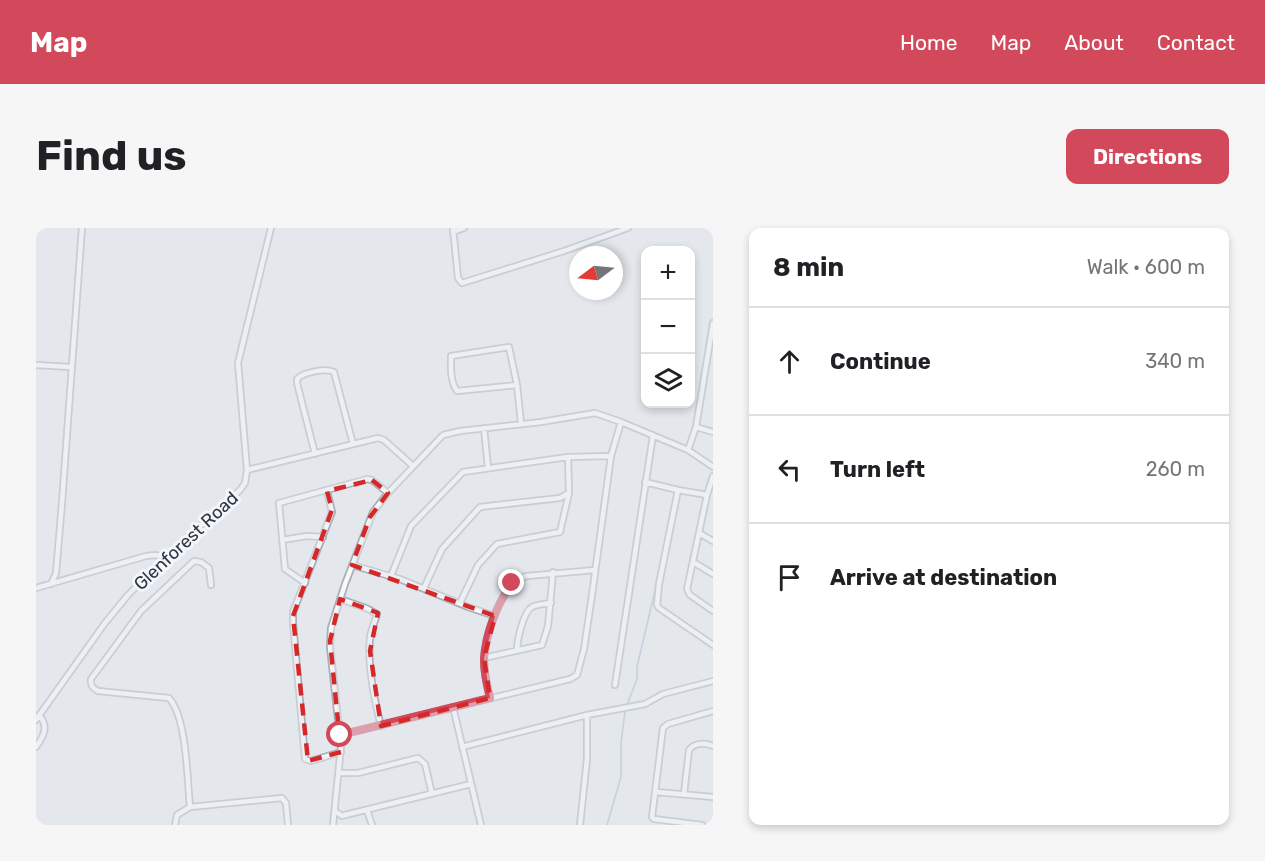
<!DOCTYPE html>
<html lang="en">
<head>
<meta charset="utf-8">
<style>
	:root { --surface:#fff; --page:#f6f6f6; --text:#202124; --muted:#757577; --line:#e0e0e0; --accent:#d1495b }
	body { margin:0; font-family:Rubik,sans-serif; background:var(--page); color:var(--text) }
	.controls { position:absolute; right:18px; top:18px; display:grid; overflow:hidden; border-radius:12px; box-shadow:0 3px 9px #0003 }
	.controls button { width:54px; height:54px; display:grid; place-items:center; padding:0; border:0; border-bottom:2px solid var(--line); background:var(--surface); color:var(--text); font:30px sans-serif }
	.compass { position:absolute; left:533px; top:18px; width:54px; height:54px; border-radius:50%; background:var(--surface); box-shadow:0 3px 9px #0003; rotate:254deg }
	.stop { position:absolute; width:18px; height:18px; margin:-14px; border:4px solid #d1495b; border-radius:50%; background:#fff }
	.stop.end { background:#d1495b; border-color:#fff; box-shadow:0 2px 6px #0008 }
	.list { margin:0; padding:0; list-style:none }
	h2 { display:flex; justify-content:space-between; align-items:center; height:78px; margin:0; padding:0 24px; font-size:26px }
	h2 small { font-size:20px; font-weight:400; color:var(--muted) }
	.list li { display:grid; grid-template-columns:39px 1fr auto; gap:18px; align-items:center; box-sizing:border-box; height:108px; padding:0 24px; border-top:2px solid var(--line) }
	.list b { display:block; font-size:22px; white-space:nowrap }
	.list em { font-size:20px; font-style:normal; color:var(--muted) }
	.icon { flex:none; width:33px; height:33px; fill:none; stroke:currentColor; stroke-width:2; stroke-linecap:round; stroke-linejoin:round }
	.map { position:relative; flex:none; width:677px; height:597px; overflow:hidden; border-radius:12px }
	header { display:flex; align-items:center; gap:36px; box-sizing:border-box; height:84px; padding:0 30px; background:var(--accent); color:#fff }
	header strong { font-size:28px }
	nav { display:flex; gap:33px; margin-inline-start:auto; font-size:21px }
	.intro { display:flex; align-items:center; justify-content:space-between; box-sizing:border-box; height:144px; padding:0 36px }
	h1 { margin:0; font-size:42px }
	.button { padding:15px 27px; border-radius:12px; background:var(--accent); color:#fff; font-size:21px; font-weight:700 }
	main { display:flex; gap:36px; padding:0 36px }
	aside { flex:1; background:var(--surface); border-radius:12px; box-shadow:0 3px 9px #0003 }
	.map>svg:first-child { display:block }
</style>
</head>
<body>
<header>
<strong>Map</strong>
<nav><a>Home</a><a>Map</a><a>About</a><a>Contact</a></nav>
</header>
<div class="intro"><h1>Find us</h1><a class="button">Directions</a></div>
<main>
<div class="map">
<svg width="677" height="597" viewBox="0 0 677 597">
	<rect width="100%" height="100%" fill="#e4e7ec"/>
	<g fill="none" stroke-linecap="round" stroke-linejoin="round">
		<path stroke="#9fb4cc" stroke-width="1.5" d="M591,477l10,-26v-12l20,-85
			M571,597l14,-48v-34l4,-32"/>
		<defs>
			<path id="minor" d="M417,0l5,50 4,5 102,-32 64,-23
				M417,4l11,-4
				M0,137l35,2
				M481,157l-60,6c-7,-10 -6,-23 -6,-35l58,-9 8,38 4,38
				M660,199l17,5
				M448,200l4,40
				M652,222l8,-23 17,-104
				M279,226l-18,-71v-4c7,-7 28,-11 37,-7l19,72
				M211,242l131,-32 6,2 29,26
				M677,248l-6,19 -20,94 3,6 23,16
				M609,254l33,8
				M291,263l5,21 -39,100v11l12,136 6,2 30,-9
				M671,267l-29,-5 -19,94 -2,21 2,3 54,37
				M663,305l14,8
				M246,312l25,-4 16,1
				M657,334l20,12
				M316,337l48,14 68,28 27,9
				M355,348l20,-50 52,-54 105,-15 43,-1
				M269,355l-20,-14 -6,-66 88,-24 5,1 16,13
				M15,356l5,-11 6,-70 20,-275
				M0,360l110,-32 9,-1 11,2
				M388,360l18,-39 38,-42 80,-9 9,-5
				M304,371l26,9 11,6c-2,8 -6,15 -7,23 -3,29 4,62 11,89
				M424,375l18,-38 19,-21 63,-12 9,-39 -1,-36
				M481,423c0,-10 6,-39 15,-44 5,-3 13,-3 19,-4
				M448,430l58,-13 6,-19 5,-54
				M579,457l38,-250
				M454,470c-3,-12 -6,-25 -6,-37 1,-24 17,-80 43,-85l68,-6
				M417,479l28,118
				M0,492l69,-97 23,-28 38,-38 74,-67 5,-7 2,-13 -9,-107 33,-135
				M304,507l230,-56 7,-4 7,-26 8,-54 19,-139 10,-34
				M0,519c8,-11 13,-21 3,-32
				M426,519l125,-32 58,-11 18,-10 50,-13
				M304,545h18l60,-15 7,6 7,30
				M620,564l57,5
				M648,566l5,-44c5,-7 16,-8 24,-4
				M154,579l92,-9 4,5 2,22
				M331,582l5,15
				M299,583l7,5 3,-1 126,-31
				M139,597l2,-10 13,-8c-3,-29 -3,-89 -21,-109l-71,-7c-5,-3 -8,-5 -7,-12l50,-68 53,-50 7,1 8,6 2,17
				M297,597l8,-78 -11,-100 1,-19 14,-44 28,-72 15,-19 55,-58 17,-4 81,-9 54,-9 26,9 67,28 25,17
				M544,597l7,-66v-44
				M666,597l-48,-6 -2,-2 11,-89 5,-4 45,-13"/>
		</defs>
		<use href="#minor" stroke="#a9aeb7" stroke-width="8"/>
		<use href="#minor" stroke="#f7f8fa" stroke-width="4.5"/>
	</g>
	<g fill="none" stroke-linecap="round" stroke-linejoin="round">
		<path stroke="#d1495b" stroke-width="8" d="M304,507l150,-37c-3,-12 -6,-25 -6,-38 1,-26 13,-56 28,-77"/>
	</g>
	<path d="M0 0H677V597H0ZM336,252l16,13 -18,24 -18,48 143,51 -11,42 6,40 -109,28 -11,-75 8,-38 -38,-14 -10,42 11,111 -33,9 -15,-145 39,-106 -5,-19z" fill="#e4e7ec" fill-opacity=".55" fill-rule="evenodd"/>
	<path fill="none" stroke="#d62828" stroke-width="4.5" stroke-dasharray="12 8" stroke-linejoin="round" d="M336,252l16,13 -18,24 -18,48 143,51 -11,42 6,40 -109,28 -11,-75 8,-38 -38,-14 -10,42 11,111 -33,9 -15,-145 39,-106 -5,-19z"/>
	<g text-anchor="middle" dominant-baseline="central" stroke-width="6" stroke-linejoin="round" paint-order="stroke">
		<g font-size="18" fill="#2b3445" stroke="#f4f6f9">
			<text transform="translate(150 313) rotate(-43)">Glenforest Road</text>
		</g>
	</g>
</svg>
<div class="controls">
<button>+</button>
<button>−</button>
<button><svg class="icon" aria-label="layers" viewBox="0 0 24 24"><path d="M12 4l9 5-9 5-9-5zM3 14l9 5 9-5"/></svg></button>
</div>
<svg class="compass" viewBox="-18 -18 36 36"><path d="M0-13l5 13h-10z" fill="#e53935"/><path d="M0 13l5-13h-10z" fill="#757577"/></svg>
<div class="stop" style="left:304px;top:507px"></div>
<div class="stop end" style="left:476px;top:355px"></div>
</div>
<aside>
<h2>8 min<small>Walk · 600 m</small></h2>
<ul class="list">
<li><svg class="icon" aria-label="ahead" viewBox="0 0 24 24"><path d="M12 20V5M6 11l6-6 6 6"/></svg><div><b>Continue</b></div><em>340 m</em></li>
<li><svg class="icon" aria-label="left" viewBox="0 0 24 24"><path d="M17 20v-9H6M10 6l-5 5 5 5"/></svg><div><b>Turn left</b></div><em>260 m</em></li>
<li><svg class="icon" aria-label="arrive" viewBox="0 0 24 24"><path d="M6 21V4h12l-3 4 3 4H6"/></svg><div><b>Arrive at destination</b></div></li>
</ul>
</aside>
</main>
</body>
</html>
